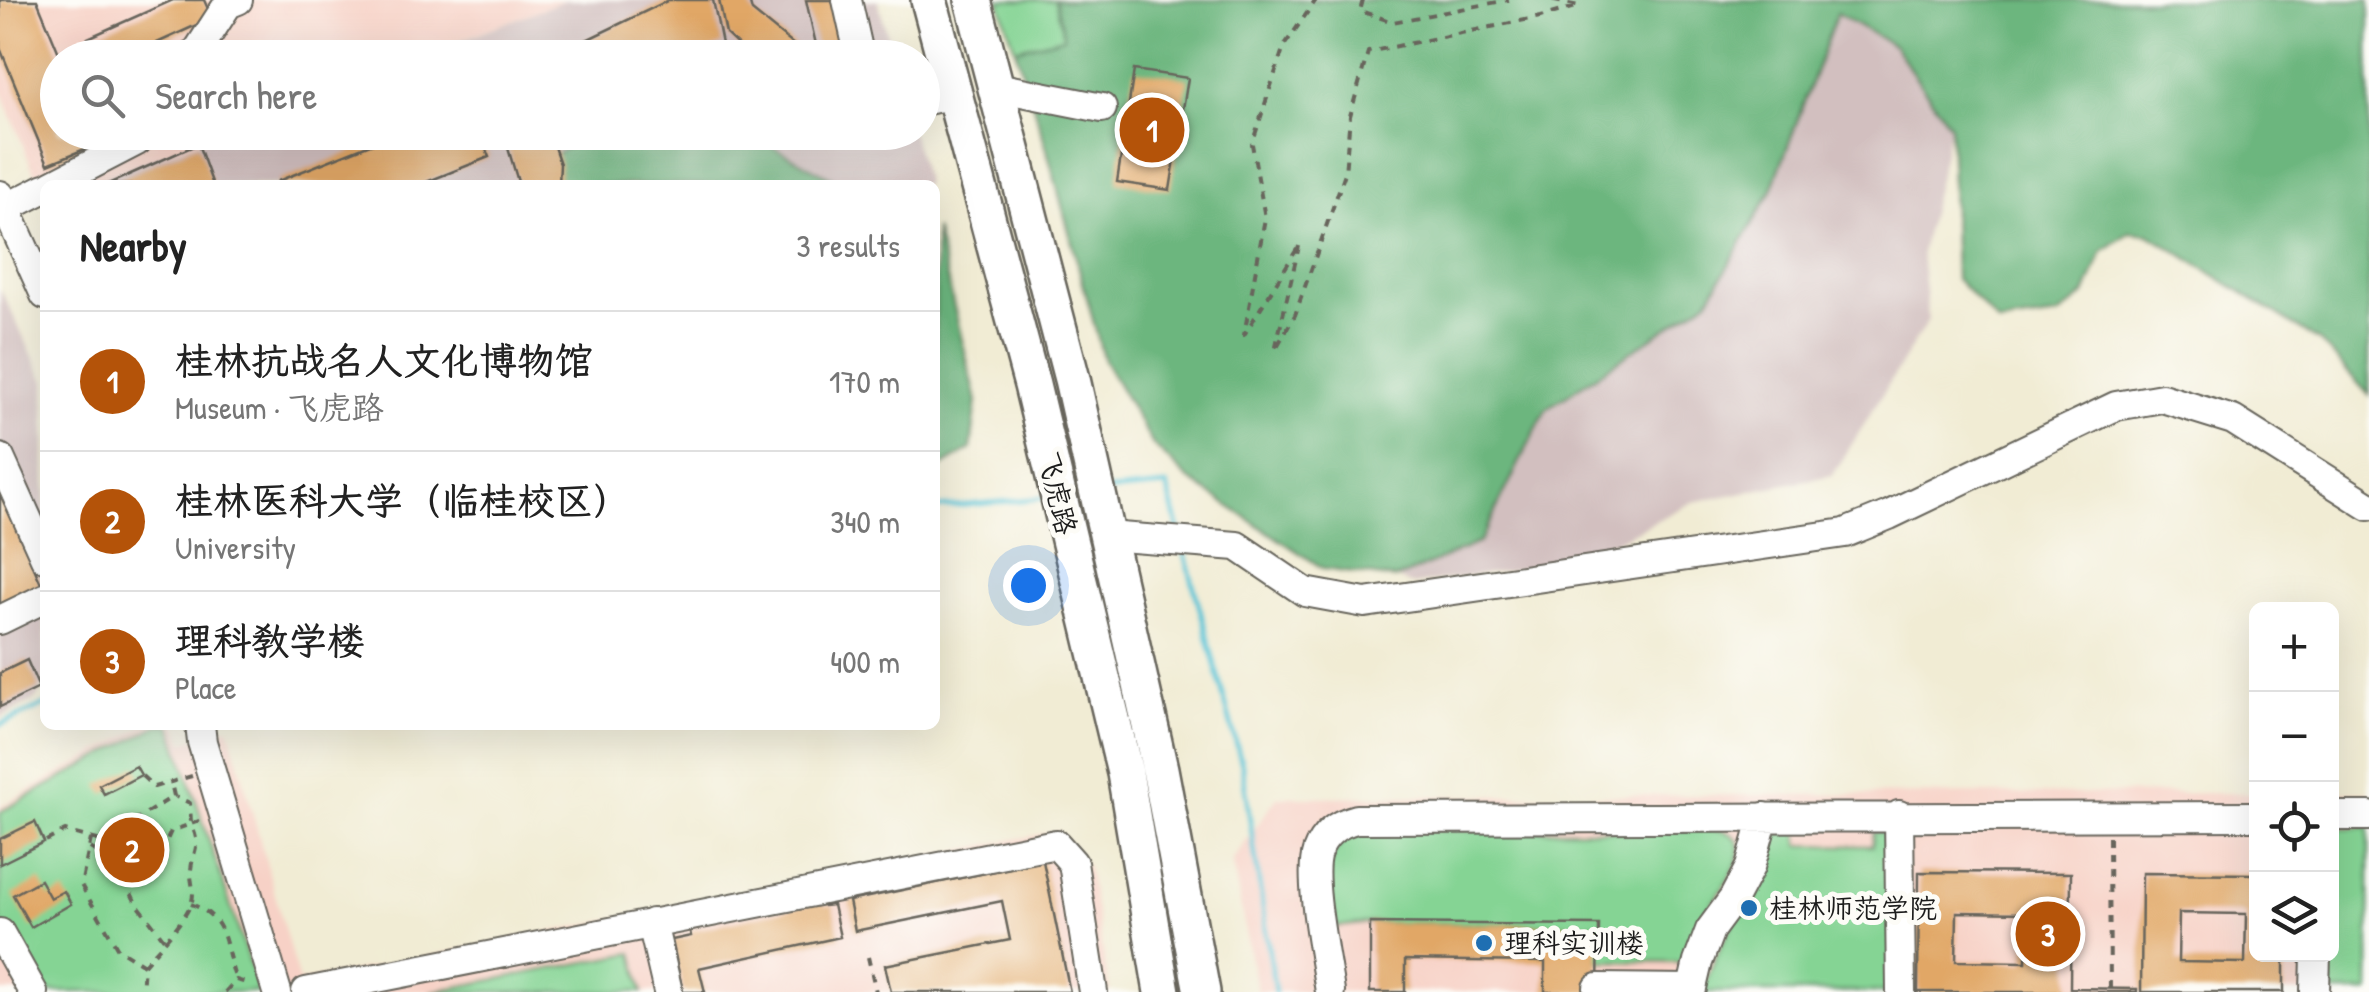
<!DOCTYPE html>
<html lang="en">
<head>
<meta charset="utf-8">
<style>
	:root { --surface:#fff; --page:#f6f6f6; --text:#222; --muted:#767676; --line:#e0e0e0; --accent:#b45309 }
	body { margin:0; font-family:"Patrick Hand","LXGW WenKai TC",sans-serif; background:var(--page); color:var(--text) }
	.controls { position:absolute; right:30px; bottom:30px; display:grid; overflow:hidden; border-radius:15px; box-shadow:0 10px 40px #0002 }
	.controls button { width:90px; height:90px; display:grid; place-items:center; padding:0; border:0; border-bottom:2px solid var(--line); background:var(--surface); color:var(--text); font:50px sans-serif }
	.you { position:absolute; left:1028px; top:585px; width:35px; height:35px; margin:-25px; border:8px solid #fff; border-radius:50%; background:#1a73e8; box-shadow:0 0 0 15px #1a73e833 }
	.badge { display:grid; place-items:center; width:65px; height:65px; border-radius:50%; background:var(--accent); color:#fff; font-size:32px; font-weight:700 }
	.pin { position:absolute; translate:-50% -50%; border:5px solid #fff; box-shadow:0 2px 10px #0006 }
	.list { margin:0; padding:0; list-style:none }
	h2 { display:flex; justify-content:space-between; align-items:center; height:130px; margin:0; padding:0 40px; font-size:42px }
	h2 small { font-size:32px; font-weight:400; color:var(--muted) }
	.list li { display:grid; grid-template-columns:65px 1fr auto; gap:30px; align-items:center; box-sizing:border-box; height:140px; padding:0 40px; border-top:2px solid var(--line) }
	.list b { display:block; font-size:38px; white-space:nowrap }
	.list p { margin:0; font-size:32px; white-space:nowrap; color:var(--muted) }
	.list em { font-size:32px; font-style:normal; color:var(--muted) }
	.icon { flex:none; width:55px; height:55px; fill:none; stroke:currentColor; stroke-width:2; stroke-linecap:round; stroke-linejoin:round }
	.map { position:relative; flex:none; width:2369px; height:992px; overflow:hidden }
	.search { position:absolute; background:var(--surface); box-shadow:0 10px 40px #0002; left:40px; top:40px; width:900px; height:110px; display:flex; align-items:center; gap:25px; box-sizing:border-box; padding:0 35px; border-radius:55px; color:var(--muted); font-size:38px }
	.panel { position:absolute; background:var(--surface); box-shadow:0 10px 40px #0002; left:40px; top:180px; width:900px; height:550px; border-radius:15px }
	.map>svg:first-child { display:block }
</style>
</head>
<body>
<div class="map">
<svg width="2369" height="992" viewBox="0 0 2369 992">
	<rect width="100%" height="100%" fill="#fdfcf7"/>
	<filter id="ink" filterUnits="userSpaceOnUse"><feTurbulence type="fractalNoise" baseFrequency=".01" numOctaves="2"/><feDisplacementMap in="SourceGraphic" scale="20" xChannelSelector="R" yChannelSelector="G"/><feConvolveMatrix kernelMatrix="1 2 1 2 8 2 1 2 1" color-interpolation-filters="sRGB"/></filter>
	<filter id="wash" filterUnits="userSpaceOnUse"><feTurbulence type="fractalNoise" baseFrequency=".0048" numOctaves="4" result="noise"/><feDisplacementMap in="SourceGraphic" scale="40" xChannelSelector="R" yChannelSelector="G"/><feGaussianBlur stdDeviation="2.25" result="paint"/><feColorMatrix in="noise" values="0 0 0 0 0 0 0 0 0 0 0 0 0 0 0 0 0 1.4 0 .05"/><feComposite in="paint" operator="in"/></filter>
	<g filter="url(#wash)">
		<rect width="100%" height="100%" fill="#f1ecd4"/>
		<path fill="#f7d1c6" d="M0,0h565l-150,57 -357,1v74l162,1 -137,52h-38v15l-45,-112z
			M146,725h31l7,18 45,-16 70,255 759,-151 30,37 22,124h-1110v-185z
			M2332,792h37v200h-1112l-25,-131 45,-64 979,-4v161h76z"/>
		<path fill="#d2bfbf" d="M565,0h313l15,57 -478,1z
			M1837,13l57,33 56,80 -29,127 7,67 -95,155 -140,27 -115,58 -165,25 -17,-6 84,-37 66,-133 163,-110z
			M220,133h368l-76,52h-429z
			M748,133h164l14,52h-82z
			M0,288l45,93v302l-9,16 -36,19z"/>
		<path fill="#85d494" stroke="#507858" stroke-width="2.5" d="M999,0h56l9,37 -49,12z
			M159,725h12l88,267h-219l-40,-71v-109z
			M2369,827v165h-44l1,-37 6,-1v-115l4,-11z
			M1798,829l1,16 73,1 2,-14h18l2,160h-191c16,-57 55,-103 74,-158z
			M1360,830h360c49,10 -6,68 -19,89 -9,13 -15,28 -20,43l-83,-1v-36l-228,-2 -34,4c-5,-39 -20,-77 24,-97z
			M633,953l10,39h-213z"/>
		<path fill="#6cb67e" stroke="#44694d" stroke-width="2.5" d="M1055,0h1314v395l-50,-54 -170,-107 -19,-2 -27,19 -18,44 -27,21 -59,8 -44,-46 -5,-152 -56,-80 -57,-33 -66,179 -62,107 -163,110 -66,133 -84,37 -72,-10 -136,-90 -35,-34 -49,-84 -60,-222 -29,-90 49,-12z
			M588,132l160,1 96,52h-332z
			M935,229l42,172 -6,48 -36,22z"/>
		<g fill="none" stroke-linecap="round" stroke-linejoin="round">
			<path stroke="#5bc5d6" stroke-width="5" d="M1109,491l58,-5 12,44
				M935,508l108,-10
				M1184,550l58,215 33,227
				M0,725l45,-20"/>
		</g>
		<g id="blocks">
			<path fill="#e1a766" fill-rule="evenodd" d="M0,0h37l24,58h-3v74h34l5,12 -49,20 -48,-116z
				M173,0h31l8,18 -88,40h-27l-9,-20z
				M669,0h44l9,44 -29,14h-144z
				M719,0h30l3,11 58,47h-59l-25,-24z
				M806,0h34l14,58h-35z
				M1134,70l54,8 -18,112 -53,-8z
				M400,132h79l10,25 -70,28h-139l-2,-4z
				M543,132h6l11,32 -1,21h-40l-11,-37z
				M198,144l15,41h-107z
				M0,490l42,96 -42,18z
				M27,660l12,28 -39,19v-34z
				M136,766l5,9 -37,19 -5,-9z
				M35,822l9,20 -44,22v-25z
				M1043,861l27,131h-179l-6,-27 125,-25 -8,-39 -147,30 -6,-30z
				M1919,872l152,1 -1,115 67,1v3h-219zM1957,912l70,1 -1,49 -70,-1z
				M2142,873l114,1v80h28v38h-143zM2179,913l67,1 -1,49 -67,-1z
				M40,880l10,18 14,-7 7,13 -40,23 -18,-32z
				M823,901l1,5 9,-1 7,32 -141,31 6,24h-22l-11,-52 19,-4 -1,-5z
				M1370,923l229,2 -1,67h-53v-30l-140,-2v32h-35z"/>
		</g>
	</g>
	<g filter="url(#ink)">
		<use href="#blocks" fill-opacity="0" stroke="#67655c" stroke-width="2.5"/>
		<g fill="none" stroke-linecap="round" stroke-linejoin="round">
			<defs>
				<path id="minor" d="M847,0l13,58
					M193,58l35,-54 10,-4
					M996,87l106,21
					M922,101l32,-7
					M52,185l85,-44 6,-9
					M0,195l45,100
					M6,208l39,-20
					M0,458l45,100
					M1107,536l130,10 68,46 60,11 480,-70 44,-18 227,-109 46,-8 71,22 136,86
					M0,620l45,-22
					M200,725l2,17 75,250
					M1899,815l2,177
					M2332,816h37
					M652,923l16,69
					M0,933l33,59
					M1598,988l94,1
					M306,992l750,-148 17,19 20,129
					M1330,992c-4,-30 -22,-114 -13,-140 7,-19 20,-28 39,-33l900,-3
					M1691,992l7,-30 12,-32 23,-31 17,-32 14,-50
					M2315,992l1,-38"/>
				<path id="major" d="M929,0l103,385 93,388 37,219
					M973,0l99,379 88,390 42,223"/>
			</defs>
			<use href="#minor" stroke="#67655c" stroke-width="32"/>
			<use href="#major" stroke="#67655c" stroke-width="40"/>
			<path stroke="#67655c" stroke-width="4" stroke-dasharray="8 8" stroke-linecap="butt" d="M1363,0l-3,11 33,11 115,-22
				M1299,246l-24,104 20,-35 50,-142 5,-57 18,-64 172,-35 39,-11 -29,-6
				M1297,249l-53,86 21,-117 -13,-74 32,-98 32,-46
				M142,776l12,11 38,-11
				M114,834l14,32
				M2109,837l1,155
				M91,839l-10,46 37,64 26,16 -2,27
				M46,841l19,-10 36,10 73,-45 -3,-13
				M90,848l27,16 18,37 29,38
				M120,870l12,-6 16,2 12,-10 11,-25 20,-7 -1,-21 -14,-6
				M191,904c39,15 32,41 45,76
				M868,957l8,35
				M144,965c13,-16 42,-45 48,-64 3,-12 -2,-21 -1,-31 2,-21 11,-23 0,-46l13,-5
				M225,992l11,-12 14,4"/>
			<use href="#minor" stroke="#fff" stroke-width="28"/>
			<use href="#major" stroke="#fff" stroke-width="35"/>
		</g>
	</g>
	<g fill="#1f6fb2" stroke="#fdfcf7" stroke-width="4">
		<circle cx="1749" cy="908" r="10"/>
		<circle cx="1484" cy="943" r="10"/>
	</g>
	<g text-anchor="middle" dominant-baseline="central" stroke-width="10" stroke-linejoin="round" paint-order="stroke">
		<g font-size="28" fill="#1c1c1c" stroke="#fdfcf7">
			<text transform="translate(1058 493) rotate(77)">飞虎路</text>
		</g>
		<g font-size="28" fill="#1c1c1c" stroke="#fdfcf7" text-anchor="start">
			<text x="1769" y="908">桂林师范学院</text>
			<text x="1504" y="943">理科实训楼</text>
		</g>
	</g>
</svg>
<div class="controls">
<button>+</button>
<button>−</button>
<button><svg class="icon" aria-label="locate" viewBox="0 0 24 24"><circle cx="12" cy="12" r="6"/><path d="M12 2v4M12 18v4M2 12h4M18 12h4"/></svg></button>
<button><svg class="icon" aria-label="layers" viewBox="0 0 24 24"><path d="M12 4l9 5-9 5-9-5zM3 14l9 5 9-5"/></svg></button>
</div>
<div class="you"></div>
<div class="pin badge" style="left:1152px;top:130px">1</div>
<div class="pin badge" style="left:132px;top:850px">2</div>
<div class="pin badge" style="left:2048px;top:934px">3</div>
<div class="search"><svg class="icon" aria-label="search" viewBox="0 0 24 24"><circle cx="10" cy="10" r="6"/><path d="M15 15l6 6"/></svg>Search here</div>
<section class="panel">
<h2>Nearby<small>3 results</small></h2>
<ul class="list">
<li><span class="badge">1</span><div><b>桂林抗战名人文化博物馆</b><p>Museum · 飞虎路</p></div><em>170 m</em></li>
<li><span class="badge">2</span><div><b>桂林医科大学（临桂校区）</b><p>University</p></div><em>340 m</em></li>
<li><span class="badge">3</span><div><b>理科教学楼</b><p>Place</p></div><em>400 m</em></li>
</ul>
</section>
</div>
</body>
</html>
